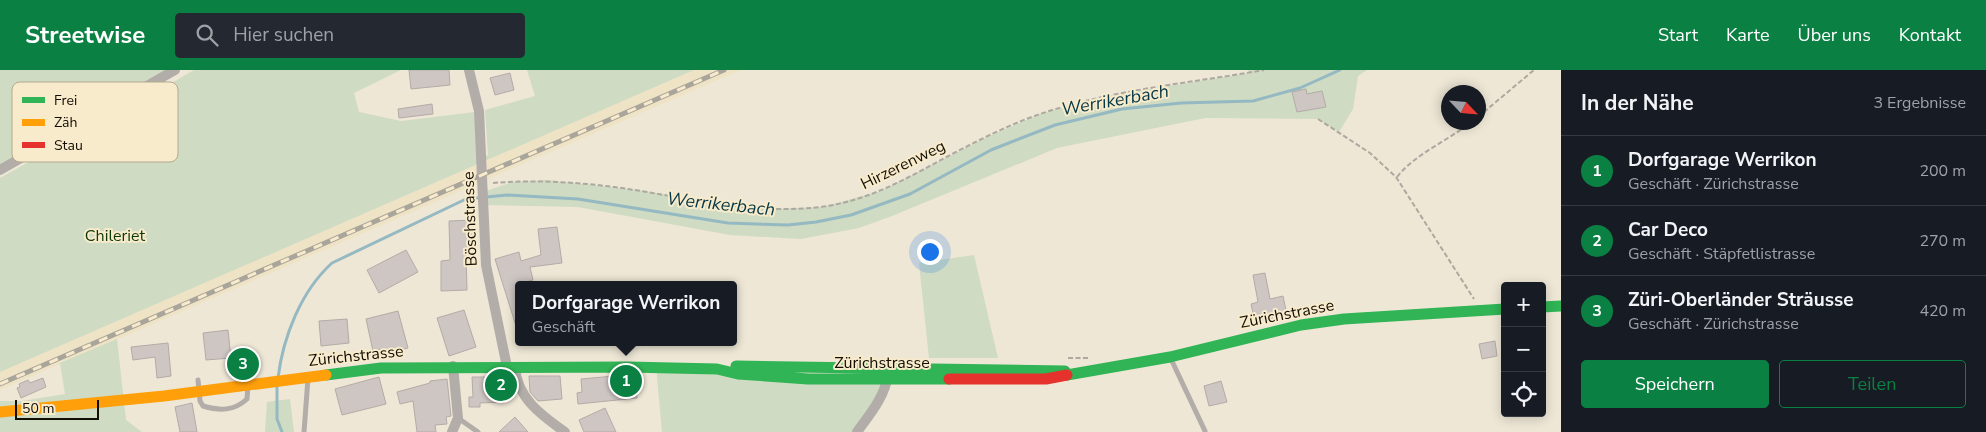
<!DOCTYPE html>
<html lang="de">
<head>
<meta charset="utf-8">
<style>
	:root { --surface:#171b24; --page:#242831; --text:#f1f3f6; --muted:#9ea1a6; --line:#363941; --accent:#0b8043 }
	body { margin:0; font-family:"Nunito Sans",sans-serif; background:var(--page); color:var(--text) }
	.controls { position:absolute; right:15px; bottom:15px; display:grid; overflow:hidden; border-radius:5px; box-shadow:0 2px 12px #0003 }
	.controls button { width:45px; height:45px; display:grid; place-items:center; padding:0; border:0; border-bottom:1px solid var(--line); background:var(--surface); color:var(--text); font:25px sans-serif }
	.compass { position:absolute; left:1441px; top:15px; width:45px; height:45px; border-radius:50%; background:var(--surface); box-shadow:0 2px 12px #0003; rotate:116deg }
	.scale { position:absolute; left:15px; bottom:12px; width:84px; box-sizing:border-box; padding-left:5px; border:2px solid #120e04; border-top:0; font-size:14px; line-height:18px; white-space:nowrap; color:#120e04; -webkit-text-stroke:4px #f8ebcc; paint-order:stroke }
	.you { position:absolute; left:929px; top:181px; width:18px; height:18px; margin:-12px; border:4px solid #fff; border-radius:50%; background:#1a73e8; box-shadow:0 0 0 8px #1a73e833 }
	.badge { display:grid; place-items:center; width:32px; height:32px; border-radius:50%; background:var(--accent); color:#fff; font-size:16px; font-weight:700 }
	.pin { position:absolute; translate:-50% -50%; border:2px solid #fff; box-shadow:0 1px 5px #0006 }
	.popup { position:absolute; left:515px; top:211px; width:222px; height:65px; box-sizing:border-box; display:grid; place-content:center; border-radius:5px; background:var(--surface); filter:drop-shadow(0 1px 4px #0005); font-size:16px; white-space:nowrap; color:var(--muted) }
	.popup b { font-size:19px; color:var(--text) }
	.popup::after { content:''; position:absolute; left:50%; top:100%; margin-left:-10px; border:10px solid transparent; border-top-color:var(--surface) }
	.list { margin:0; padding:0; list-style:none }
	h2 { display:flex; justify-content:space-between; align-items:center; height:65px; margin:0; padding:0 20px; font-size:21px }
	h2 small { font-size:16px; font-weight:400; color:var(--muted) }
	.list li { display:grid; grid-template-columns:32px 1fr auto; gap:15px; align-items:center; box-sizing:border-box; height:70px; padding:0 20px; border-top:1px solid var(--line) }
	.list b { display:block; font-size:19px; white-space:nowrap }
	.list p { margin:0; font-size:16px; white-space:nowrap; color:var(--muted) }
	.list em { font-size:16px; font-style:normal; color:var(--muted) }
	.actions { display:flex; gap:10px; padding:15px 20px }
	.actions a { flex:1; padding:11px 0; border:1px solid var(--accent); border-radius:5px; text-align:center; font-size:18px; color:var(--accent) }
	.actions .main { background:var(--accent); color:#fff }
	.icon { flex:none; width:28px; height:28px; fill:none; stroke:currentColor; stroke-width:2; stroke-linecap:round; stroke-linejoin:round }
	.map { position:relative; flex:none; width:1561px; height:362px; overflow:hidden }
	header { display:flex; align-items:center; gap:30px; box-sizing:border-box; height:70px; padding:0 25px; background:var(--accent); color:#fff }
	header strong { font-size:24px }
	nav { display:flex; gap:28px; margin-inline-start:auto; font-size:18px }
	.search { width:350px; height:45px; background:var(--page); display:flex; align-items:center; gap:12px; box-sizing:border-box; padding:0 18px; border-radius:5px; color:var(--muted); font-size:19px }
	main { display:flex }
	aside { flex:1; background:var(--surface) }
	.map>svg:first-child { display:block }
</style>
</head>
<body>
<header>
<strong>Streetwise</strong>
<div class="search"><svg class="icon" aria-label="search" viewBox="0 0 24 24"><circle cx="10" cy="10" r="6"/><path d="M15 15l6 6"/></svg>Hier suchen</div>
<nav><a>Start</a><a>Karte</a><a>Über uns</a><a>Kontakt</a></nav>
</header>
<main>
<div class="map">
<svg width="1561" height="362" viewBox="0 0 1561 362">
	<rect width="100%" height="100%" fill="#eee7d6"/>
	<path fill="#efe3c6" d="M694,0h47l-741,320v-18z"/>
	<path fill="#cfdbc2" d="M0,0h167l-167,95z
		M194,0h207l-47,23 5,19 42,9 74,-9 7,46 6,-3 -3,-45 50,-14 -8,-26h167l-694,302v-194l86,-48 -4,-6 20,-11 7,6z
		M1248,0h119l-9,6 -5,33 -14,23 -21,-13 -113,-1 -148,30 -165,68 -33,12 -58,11 -71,-4 -152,-28 -96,-2 1,-13 29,-10 35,-2 91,10 105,17 30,2 49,-2 59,-16 106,-54 53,-23 61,-17 148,-24z
		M974,185l24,103h-69l-10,-95z
		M117,269l9,81 16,12h-142v-31h22l43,-7 -5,-31z
		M656,296l232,14 -31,52h-195z
		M290,329l4,33h-29l2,-30z"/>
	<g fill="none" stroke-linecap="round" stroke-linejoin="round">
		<path stroke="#95b9c2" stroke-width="3" d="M278,308c5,-41 23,-87 54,-115l134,-64 41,-4 71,4 150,24 60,2 28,-3 35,-7 59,-21 81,-44 64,-25 67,-16 59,-6 72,-2 47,-13 40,-18
			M277,316v33l5,13"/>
	</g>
	<path fill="#cec6c2" stroke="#b4aba7" d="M409,0h40l1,15 -39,4z
		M510,3l4,17 -19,5 -5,-17z
		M1306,19l1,5 15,-3 4,16 -29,5 -5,-20z
		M432,34l1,10 -34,4 -1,-9z
		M474,150l1,30h-9l1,40 -26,1v-30l9,-1 -1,-39z
		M557,157l5,36 -32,4 3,13 -15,4v42h-2l-21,-67 24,-7 2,9 20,-6 -3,-26z
		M406,180l12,22 -39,21 -12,-23z
		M1265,203l5,26 13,-3 4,19 -32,7 -4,-18 7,-2 -5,-27z
		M464,240l12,37 -27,9 -12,-38z
		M398,241l10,37 -26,7 -2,-6 -7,2 -7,-32z
		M347,249l2,24 -28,3 -2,-25z
		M228,260l3,28 -25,2 -3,-27z
		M1495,271l2,15 -15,3 -3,-15z
		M168,273l3,33 -14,2 -2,-21 -22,3 -2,-13z
		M529,306h31l2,23 -24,2 -8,-9z
		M614,306h22l1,22 -59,6 -1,-11 5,-1 -1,-13z
		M379,307l7,27 -44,11 -7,-26z
		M472,307h14l1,5 18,-1v21l-25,1v4h-11v-10h4z
		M43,308l3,9 -25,11 -4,-10 3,-1 -1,-3 9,-4 2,3z
		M447,309l4,37 -5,1 1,7 -12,1 1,7h-19l-4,-31 -13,3 -3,-12 33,-9v-2z
		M1221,311l6,21 -18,4 -5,-20z
		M192,333l5,29h-17l-5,-25z
		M605,338l11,24h-32l-5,-12z
		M515,347l13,15h-29z"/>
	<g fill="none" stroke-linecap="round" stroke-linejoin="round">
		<path stroke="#ada8a0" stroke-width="2" stroke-dasharray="5 2.5" stroke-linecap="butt" d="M1478,47l56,-47
			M1318,49l52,34 26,24 78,122
			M1397,107c19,-24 51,-36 74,-55
			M493,113c49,-4 99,0 148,8 59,10 118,23 179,16 51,-6 92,-32 136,-55 27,-14 55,-28 84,-38 71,-24 150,-31 224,-44
			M1068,288h20"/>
		<path stroke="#b2ada8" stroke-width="5" d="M1171,289l34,72
			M198,310l2,21 3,5c17,5 31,5 44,-7l1,-14
			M458,348l20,14
			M304,362l4,-54"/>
		<path stroke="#b2ada8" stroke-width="10" d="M469,0l10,41 7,154 21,102
			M0,100l175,-100
			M515,297c2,31 26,48 50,65
			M452,362l6,-14 -5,-52
			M857,362c13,-18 28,-35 31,-58"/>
		<path stroke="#30b455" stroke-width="11" d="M1542,237l19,-1
			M736,296l329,5
			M326,305l55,-7 247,-1 89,2 21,5 70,5h141
			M1067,305l103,-18 131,-32 43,-6 161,-10"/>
		<path stroke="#ff9f0a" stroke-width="11" d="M0,342l164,-16 162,-21"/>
		<path stroke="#e5322d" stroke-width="11" d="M949,309h97l21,-4"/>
		<defs>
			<path id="rail" d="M0,314l724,-314"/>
		</defs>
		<use href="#rail" stroke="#aaa59b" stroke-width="5"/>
		<use href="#rail" stroke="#f8ebcc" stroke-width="3" stroke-dasharray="9" stroke-linecap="butt"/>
	</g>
	<g text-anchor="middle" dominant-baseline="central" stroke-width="4" stroke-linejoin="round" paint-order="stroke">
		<g font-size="16" fill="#120e04" stroke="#f8ebcc">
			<text transform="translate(903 95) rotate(-26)">Hirzerenweg</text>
			<text transform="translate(470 149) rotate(-92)">Böschstrasse</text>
			<text transform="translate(1287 244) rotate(-11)">Zürichstrasse</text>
			<text transform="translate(356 286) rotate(-6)">Zürichstrasse</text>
			<text x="882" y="293">Zürichstrasse</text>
		</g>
		<g font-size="16" fill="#0d3a04" stroke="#f8ebcc">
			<text x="115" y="166">Chileriet</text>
		</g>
		<g font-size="18" font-style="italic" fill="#053847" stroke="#f8ebcc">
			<text transform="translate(1115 30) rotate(-10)">Werrikerbach</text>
			<text transform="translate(721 134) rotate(6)">Werrikerbach</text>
		</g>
	</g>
	<rect x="12" y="12" width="166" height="80" rx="8" fill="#f8ebcc" stroke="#b3a990" stroke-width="1"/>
	<rect x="22" y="27" width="23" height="6" fill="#30b455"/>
	<rect x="22" y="49" width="23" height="7" fill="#ff9f0a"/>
	<rect x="22" y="72" width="23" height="6" fill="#e5322d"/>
	<g font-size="14" fill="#120e04">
		<text x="54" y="35">Frei</text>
		<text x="54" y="57">Zäh</text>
		<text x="54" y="80">Stau</text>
	</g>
</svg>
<div class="controls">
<button>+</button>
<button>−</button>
<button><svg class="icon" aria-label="locate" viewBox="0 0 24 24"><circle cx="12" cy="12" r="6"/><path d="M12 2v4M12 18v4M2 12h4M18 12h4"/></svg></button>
</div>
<svg class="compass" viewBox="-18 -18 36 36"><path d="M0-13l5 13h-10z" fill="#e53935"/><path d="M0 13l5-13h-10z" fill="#9ea1a6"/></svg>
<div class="scale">50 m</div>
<div class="you"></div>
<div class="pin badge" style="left:626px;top:311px">1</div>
<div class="popup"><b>Dorfgarage Werrikon</b>Geschäft</div>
<div class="pin badge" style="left:501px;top:315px">2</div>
<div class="pin badge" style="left:243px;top:294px">3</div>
</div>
<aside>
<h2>In der Nähe<small>3 Ergebnisse</small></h2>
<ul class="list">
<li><span class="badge">1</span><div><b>Dorfgarage Werrikon</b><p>Geschäft · Zürichstrasse</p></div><em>200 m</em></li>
<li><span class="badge">2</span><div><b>Car Deco</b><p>Geschäft · Stäpfetlistrasse</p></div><em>270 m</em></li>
<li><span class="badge">3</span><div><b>Züri-Oberländer Sträusse</b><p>Geschäft · Zürichstrasse</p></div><em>420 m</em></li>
</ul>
<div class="actions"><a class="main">Speichern</a><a>Teilen</a></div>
</aside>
</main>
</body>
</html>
